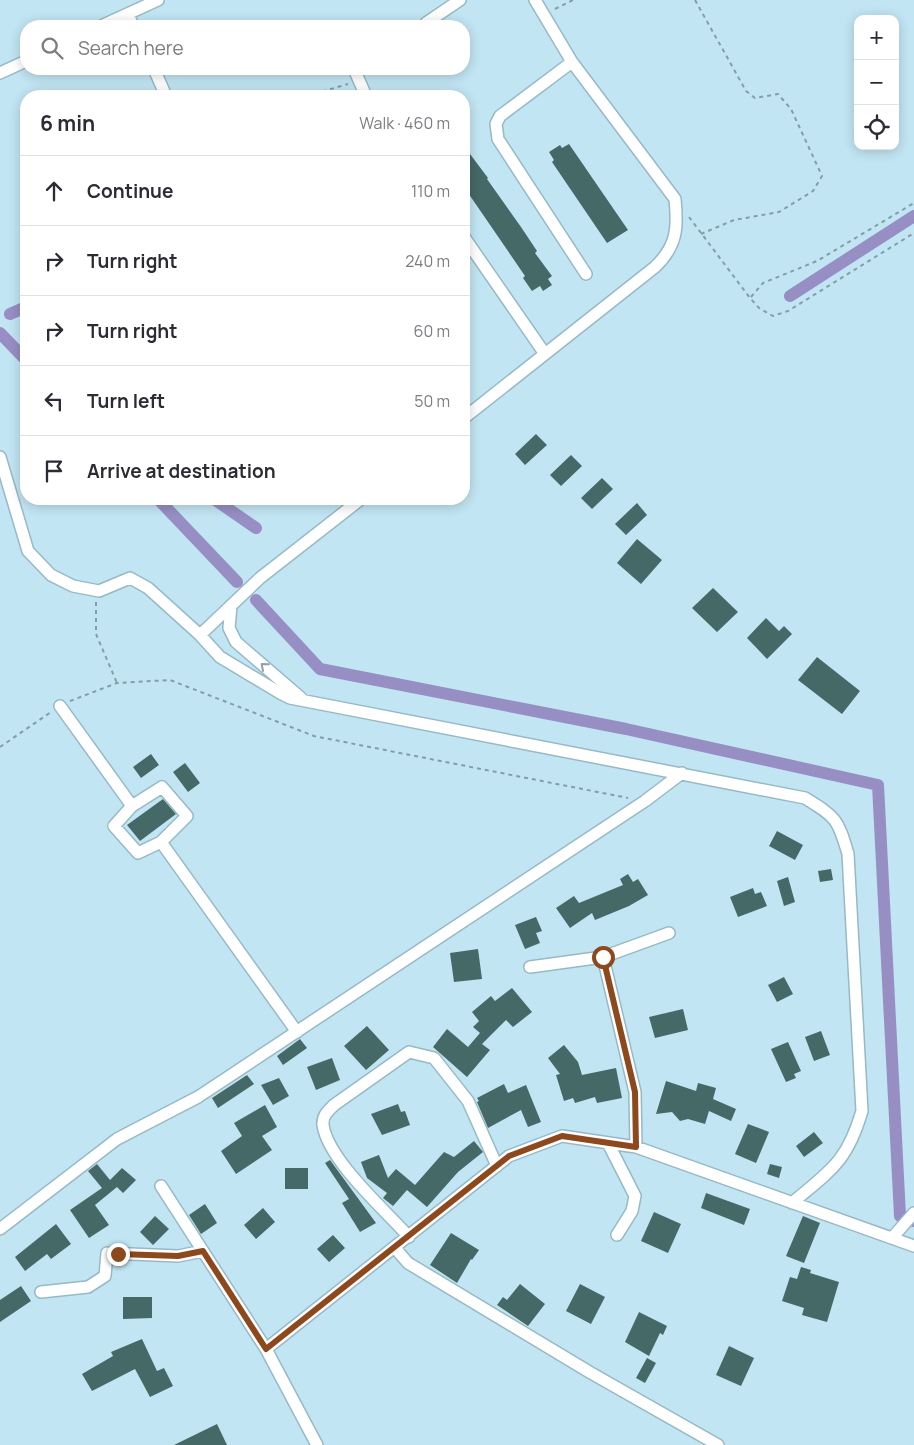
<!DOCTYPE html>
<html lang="en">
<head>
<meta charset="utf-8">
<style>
	:root { --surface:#fff; --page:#f7f7f7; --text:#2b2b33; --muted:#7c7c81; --line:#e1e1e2 }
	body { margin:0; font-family:Manrope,sans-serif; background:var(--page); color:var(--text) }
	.controls { position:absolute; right:15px; top:15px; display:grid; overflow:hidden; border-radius:10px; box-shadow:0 2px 12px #0003 }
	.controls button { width:45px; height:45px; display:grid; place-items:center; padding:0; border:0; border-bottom:1px solid var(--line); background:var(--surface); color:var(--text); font:25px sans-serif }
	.stop { position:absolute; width:15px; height:15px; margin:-11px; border:4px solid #8d491b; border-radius:50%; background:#fff }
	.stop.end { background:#8d491b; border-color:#fff; box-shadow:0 1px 5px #0008 }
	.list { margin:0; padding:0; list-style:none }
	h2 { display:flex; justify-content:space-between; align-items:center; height:65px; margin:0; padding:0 20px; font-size:21px }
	h2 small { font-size:16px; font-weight:400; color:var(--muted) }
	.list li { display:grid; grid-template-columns:32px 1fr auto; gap:15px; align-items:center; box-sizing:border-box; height:70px; padding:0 20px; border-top:1px solid var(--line) }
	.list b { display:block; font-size:19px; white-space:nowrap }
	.list em { font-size:16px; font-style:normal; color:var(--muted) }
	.icon { flex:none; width:28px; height:28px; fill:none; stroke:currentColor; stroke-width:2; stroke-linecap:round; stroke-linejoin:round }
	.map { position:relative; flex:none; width:914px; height:1445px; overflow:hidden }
	.search { position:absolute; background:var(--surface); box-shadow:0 2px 12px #0003; left:20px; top:20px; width:450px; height:55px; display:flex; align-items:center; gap:12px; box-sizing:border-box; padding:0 18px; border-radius:20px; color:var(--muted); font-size:19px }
	.panel { position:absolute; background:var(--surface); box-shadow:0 2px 12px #0003; left:20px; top:90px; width:450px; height:415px; border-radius:20px }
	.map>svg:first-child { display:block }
</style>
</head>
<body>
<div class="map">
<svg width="914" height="1445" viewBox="0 0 914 1445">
	<rect width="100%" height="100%" fill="#c2e5f3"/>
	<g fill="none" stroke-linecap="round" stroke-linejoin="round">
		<path stroke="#978ec4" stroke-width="12" d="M790,296l124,-80
			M10,314l16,-7
			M0,333l26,27
			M158,499l79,83
			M214,499l42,29
			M256,600l64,69 306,60 252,56 22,431 14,5"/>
	</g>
	<path fill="#456966" d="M569,144l59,86 -21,13 -55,-81 2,-2 -5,-8 11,-7 2,3z
		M464,146l24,32 -1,1 34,48 16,24 -2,2 17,23 -4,3 4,6 -9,6 -3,-5 -8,5 -9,-13 2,-2 -61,-89z
		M536,434l11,11 -22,20 -10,-11z
		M571,455l11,11 -21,20 -11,-11z
		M602,478l11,11 -21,20 -11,-11z
		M637,503l10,12 -21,20 -11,-11z
		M637,539l25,21 -21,24 -24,-21z
		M713,588l25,24 -21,20 -25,-24z
		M766,618l13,13 5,-5 8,8 -25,25 -20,-21z
		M817,657l43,34 -18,23 -44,-34z
		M151,754l8,11 -18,13 -8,-11z
		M185,763l15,20 -12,9 -15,-20z
		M163,799l13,15 -36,27 -13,-16z
		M777,831l26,14 -8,15 -26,-14z
		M831,869l2,11 -13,2 -2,-11z
		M628,874l5,8 5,-3 10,16 -19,11 -34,14 -3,-7 -22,15 -14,-20 18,-12 5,7 44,-18 -3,-6z
		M788,877l7,25 -11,4 -7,-25z
		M753,888l2,6 6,-2 6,14 -29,11 -8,-20z
		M536,917l6,14 -6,2 4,10 -15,6 -10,-24z
		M478,949l4,30 -28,3 -4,-29z
		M784,977l9,17 -16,8 -9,-17z
		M512,988l20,24 -19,15 -7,-7 -24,24 8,6 -23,27 -34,-30 14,-18 21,18 12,-14 -7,-6 6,-6 -7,-9 19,-16 4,5z
		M683,1009l5,21 -33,8 -6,-21z
		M367,1026l22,24 -23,20 -22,-24z
		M821,1031l9,24 -16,6 -9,-24z
		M300,1039l7,9 -24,17 -6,-9z
		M788,1042l13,29 -7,3 2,4 -10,4 -15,-33z
		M564,1045l14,17 4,13 34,-7 6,30 -25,5 -2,-6 -20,6 -2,-5 -9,3 -8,-26 4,-1 -12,-16z
		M332,1058l8,22 -24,10 -9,-23z
		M247,1075l7,9 -36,24 -6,-10z
		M279,1078l10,18 -16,9 -12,-20z
		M666,1081l30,10 2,-8 18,5 -3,11 23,10 -5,12 -22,-10 -4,13 -17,-5 -8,2 -8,-9 -16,2z
		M504,1084l4,9 18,-8 15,37 -13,5 -7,-17 -33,18 -11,-26 2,-1 -2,-3z
		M398,1104l3,8 4,-1 5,14 -28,10 -11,-21z
		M265,1105l12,22 -15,9 10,14 -36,24 -15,-23 21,-15 -8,-13z
		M748,1124l21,8 -13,31 -21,-9z
		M814,1132l9,11 -19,14 -8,-11z
		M474,1141l9,11 -25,20 -31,35 -20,-17 -14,16 -10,-8 4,-5 -20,-15 -6,-16 18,-7 9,23 8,-9 19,16 29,-33 10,5z
		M330,1160l46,63 -16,9 -18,-29 7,-4 -24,-36z
		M97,1164l13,16 12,-12 14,12 -13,13 -6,-6 -22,18 14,20 -20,13 -19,-28 32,-22 -14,-17z
		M770,1164l12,3 -3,11 -12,-4z
		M285,1168h23v21h-23z
		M706,1193l44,16 -6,16 -43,-17z
		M205,1204l12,19 -16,11 -12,-19z
		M263,1208l12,14 -19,17 -12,-14z
		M654,1212l27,12 -13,29 -27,-12z
		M155,1216l14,13 -16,16 -13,-13z
		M803,1216l17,7 -16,40 -18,-7z
		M56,1224l15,20 -20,15 -4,-5 -22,17 -10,-14z
		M451,1233l28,17 -7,10 -1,-1 -14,24 -27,-18z
		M333,1235l12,13 -16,14 -12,-13z
		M801,1267l10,3 -1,3 29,9 -12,40 -25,-7 2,-7 -22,-7 8,-24 7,2z
		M520,1284l25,20 -17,22 -31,-21 6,-8 4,3z
		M580,1284l25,13 -14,27 -25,-13z
		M21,1286l10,15 -31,21v-22z
		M123,1297h29v21l-29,1z
		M639,1312l28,14 -4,9 -3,-2 -11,23 -24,-14z
		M142,1339l15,32 7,-3 9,18 -23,11 -15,-28 -43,22 -10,-17 31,-18 -2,-4z
		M729,1346l25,12 -13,28 -25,-11z
		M647,1358l9,5 -11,20 -9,-5z
		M217,1424l10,21h-53z"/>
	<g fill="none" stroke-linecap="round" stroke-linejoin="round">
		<defs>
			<path id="minor" d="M128,14l5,12
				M426,23l34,-23
				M101,26l57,-26
				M572,62l-72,54 -4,8 2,15 88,135
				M154,69l12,27
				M354,69l12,27
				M0,73l26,-12
				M464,237l81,117
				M464,418l191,-151c22,-21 23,-39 20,-68l-103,-137 -37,-62
				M0,457l28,94 23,24 22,11 26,5 31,-13 18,10 52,47 20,22 60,36 10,5 515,100c31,19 33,21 43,56l14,257c-15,51 -31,59 -70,92
				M231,606l-2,22 7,14 65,56
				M200,635l60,-57 101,-79
				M60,706l72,100 30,-19 25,29 -26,26 136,190
				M132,806l-18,20 24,27 23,-11
				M603,957l66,-24
				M530,967l73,-10 32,135 1,55
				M608,1143l27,53 -3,15 -15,24
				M161,1186l105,163
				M0,1229l117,-90 81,-42 447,-296 37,-28
				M409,1237c-24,-27 -81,-77 -86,-112 -1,-9 5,-14 11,-20l75,-53 25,6 34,43 29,65
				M892,1238l22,-25
				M395,1248l13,15 183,110 127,72
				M41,1292l47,-5 17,-11 2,-23 71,3 25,-5
				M317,1445l-51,-96 243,-193 53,-20 74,11 278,99"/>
		</defs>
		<use href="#minor" stroke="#97b9c6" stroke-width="14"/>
		<path stroke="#849ea8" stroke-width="2" stroke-dasharray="4 4" stroke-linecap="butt" d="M695,0l51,91 9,7 23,-4 13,15 31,67 -9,15 -34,21 -45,8 -33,14
			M555,9l18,-9
			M307,96l41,-12
			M689,217l61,81 9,10 14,8 15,-5 126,-78
			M751,297l12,-14 54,-22 97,-58
			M96,602v32l21,49
			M70,701l47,-18 53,-3 144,56 314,62
			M0,747l51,-35"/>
		<use href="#minor" stroke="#fff" stroke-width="11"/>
	</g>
	<defs><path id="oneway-chevron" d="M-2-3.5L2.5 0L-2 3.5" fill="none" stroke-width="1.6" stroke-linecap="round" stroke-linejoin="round" transform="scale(1.25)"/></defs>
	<use stroke="#989ea1" href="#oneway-chevron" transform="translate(264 666) rotate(-139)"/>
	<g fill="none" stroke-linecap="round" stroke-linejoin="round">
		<path stroke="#8d491b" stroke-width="6" d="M118,1254l60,2 25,-5 63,98 243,-193 53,-20 74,11 -1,-55 -32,-135"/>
	</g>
</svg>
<div class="controls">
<button>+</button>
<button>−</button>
<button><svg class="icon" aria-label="locate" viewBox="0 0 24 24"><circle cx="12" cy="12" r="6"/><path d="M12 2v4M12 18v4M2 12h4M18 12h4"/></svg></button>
</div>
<div class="stop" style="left:603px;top:957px"></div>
<div class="stop end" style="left:118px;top:1254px"></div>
<div class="search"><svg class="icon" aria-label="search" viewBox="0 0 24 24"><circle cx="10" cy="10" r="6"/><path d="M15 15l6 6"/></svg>Search here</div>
<section class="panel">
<h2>6 min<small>Walk · 460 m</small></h2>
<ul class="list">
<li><svg class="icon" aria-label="ahead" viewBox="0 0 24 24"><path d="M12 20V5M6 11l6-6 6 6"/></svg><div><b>Continue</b></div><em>110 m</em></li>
<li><svg class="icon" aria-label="right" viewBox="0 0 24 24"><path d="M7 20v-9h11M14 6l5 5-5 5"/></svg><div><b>Turn right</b></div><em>240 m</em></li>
<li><svg class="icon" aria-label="right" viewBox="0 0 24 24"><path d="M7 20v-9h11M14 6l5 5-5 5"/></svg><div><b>Turn right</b></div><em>60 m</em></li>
<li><svg class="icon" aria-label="left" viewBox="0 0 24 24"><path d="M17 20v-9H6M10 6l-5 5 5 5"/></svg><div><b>Turn left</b></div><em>50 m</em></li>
<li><svg class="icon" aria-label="arrive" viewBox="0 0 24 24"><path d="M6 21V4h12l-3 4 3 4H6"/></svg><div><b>Arrive at destination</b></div></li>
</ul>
</section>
</div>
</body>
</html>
